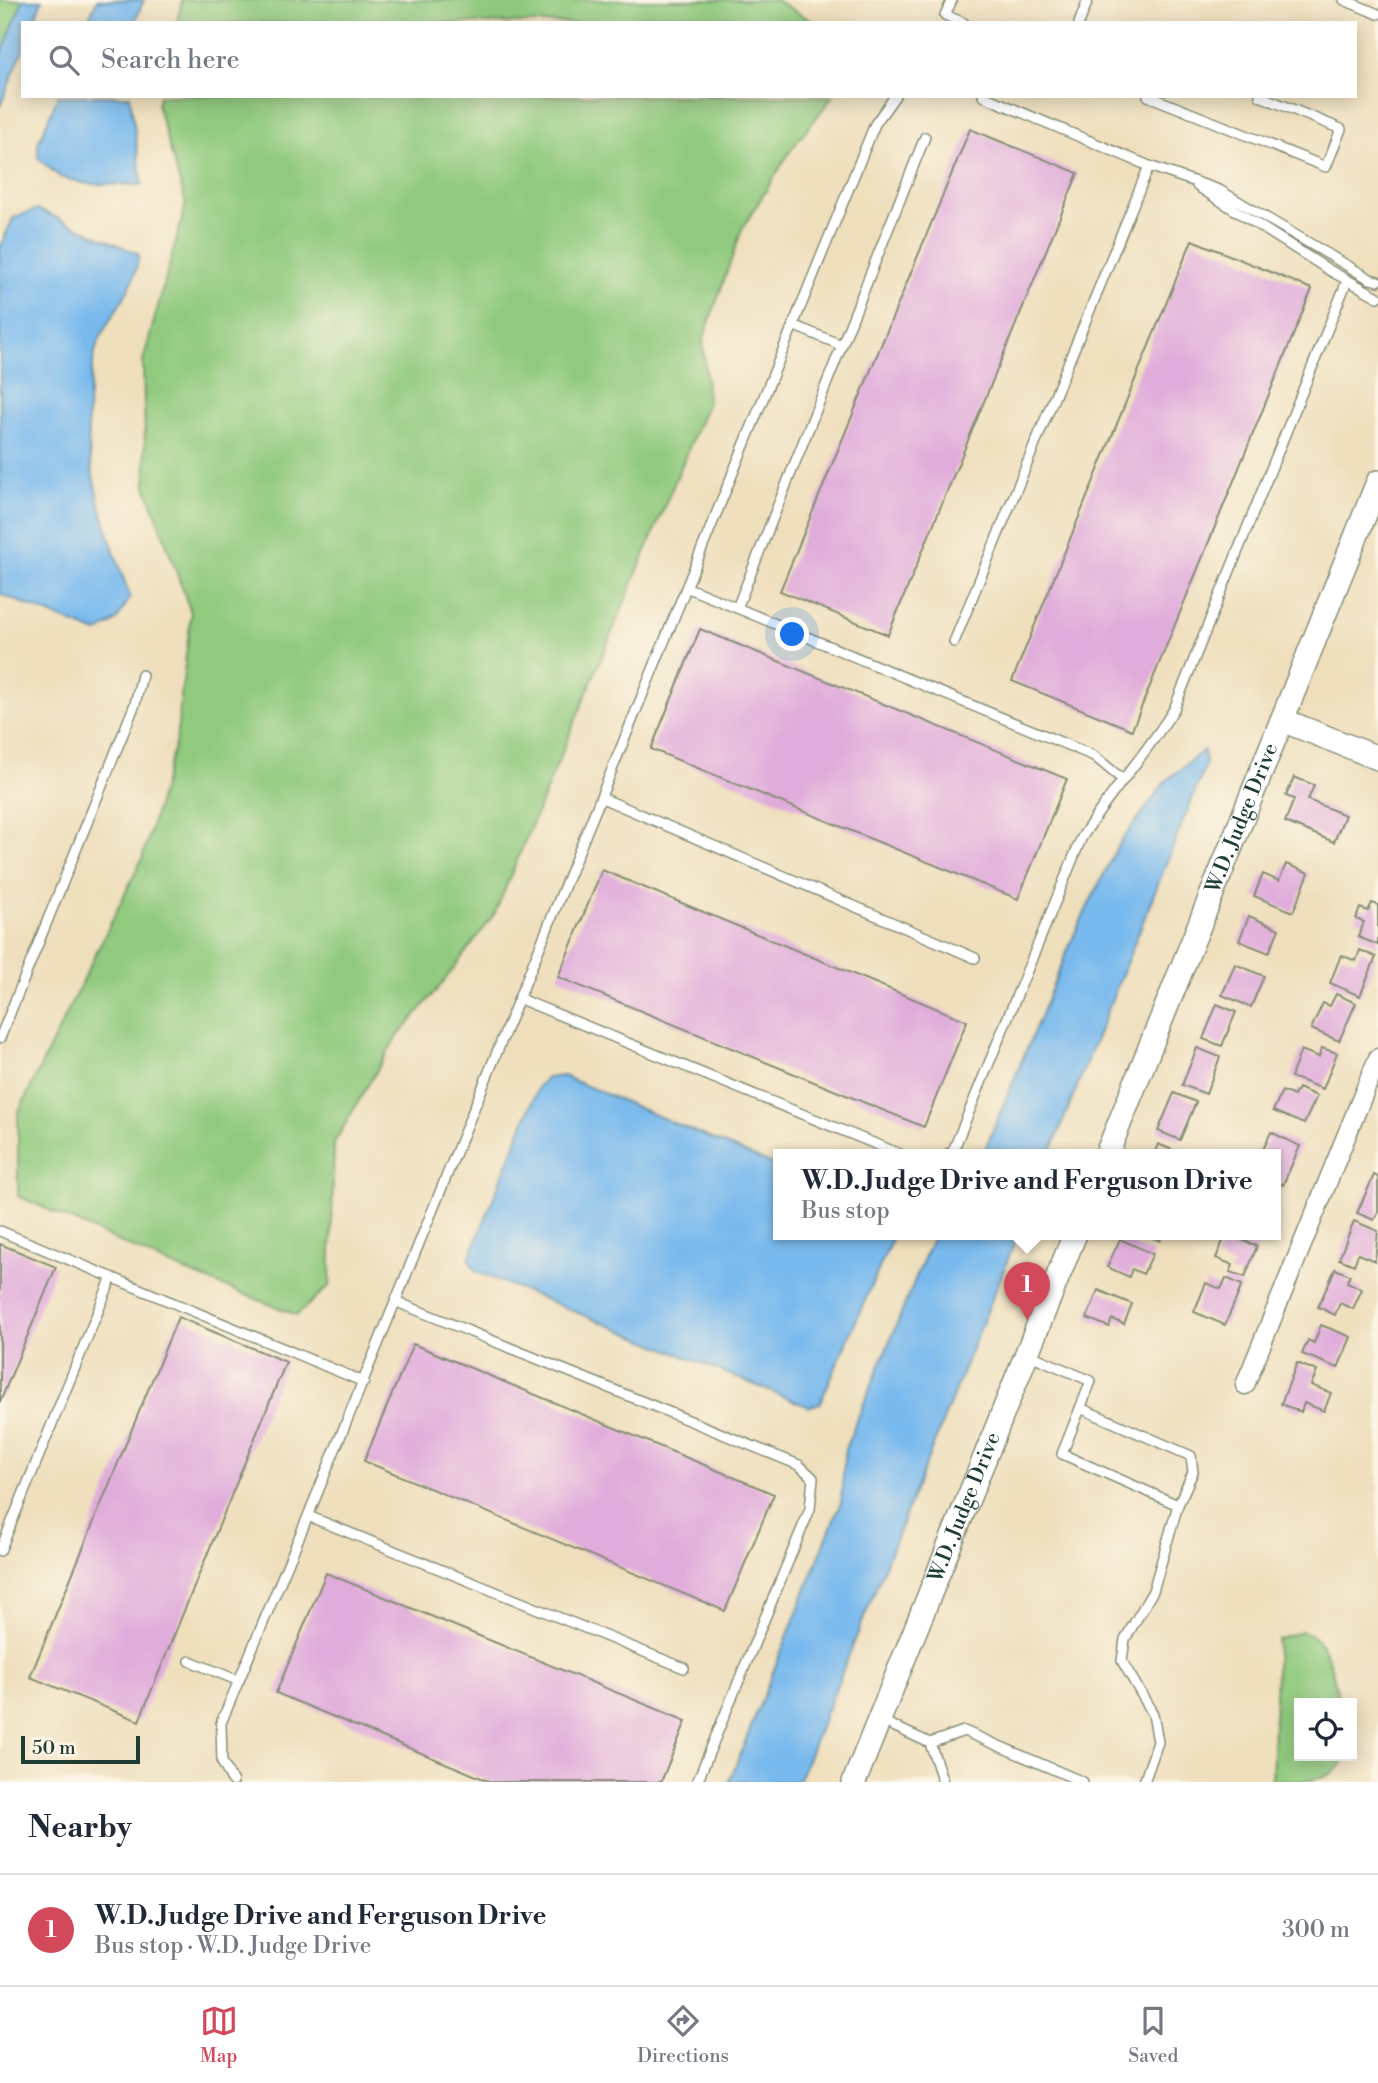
<!DOCTYPE html>
<html lang="en">
<head>
<meta charset="utf-8">
<style>
	:root { --surface:#fff; --page:#f6f6f7; --text:#1f2937; --muted:#747a83; --line:#e0e1e3; --accent:#d1495b }
	body { margin:0; font-family:"Libre Bodoni",serif; background:var(--page); color:var(--text) }
	.controls { position:absolute; right:21px; bottom:21px; display:grid; overflow:hidden; border-radius:0px; box-shadow:0 4px 18px #0003 }
	.controls button { width:63px; height:63px; display:grid; place-items:center; padding:0; border:0; border-bottom:2px solid var(--line); background:var(--surface); color:var(--text); font:35px sans-serif }
	.scale { position:absolute; left:21px; bottom:18px; width:119px; box-sizing:border-box; padding-left:7px; border:4px solid #1f3d34; border-top:0; font-size:19px; line-height:24px; white-space:nowrap; color:#1f3d34; -webkit-text-stroke:5px #fcf5e5; paint-order:stroke }
	.you { position:absolute; left:793px; top:635px; width:24px; height:24px; margin:-18px; border:5px solid #fff; border-radius:50%; background:#1a73e8; box-shadow:0 0 0 10px #1a73e833 }
	.badge { display:grid; place-items:center; width:46px; height:46px; border-radius:50%; background:var(--accent); color:#fff; font-size:23px; font-weight:700 }
	.pin { position:absolute; translate:-50% -58px; filter:drop-shadow(0 2px 4px #0008) }
	.pin::after { content:''; position:absolute; top:37px; width:24px; height:21px; background:inherit; clip-path:polygon(0 0,100% 0,50% 100%) }
	.popup { position:absolute; left:773px; top:1149px; width:508px; height:91px; box-sizing:border-box; display:grid; place-content:center; border-radius:0px; background:var(--surface); filter:drop-shadow(0 2px 5px #0005); font-size:23px; white-space:nowrap; color:var(--muted) }
	.popup b { font-size:26px; color:var(--text) }
	.popup::after { content:''; position:absolute; left:50%; top:100%; margin-left:-14px; border:14px solid transparent; border-top-color:var(--surface) }
	.list { margin:0; padding:0; list-style:none }
	h2 { display:flex; justify-content:space-between; align-items:center; height:91px; margin:0; padding:0 28px; font-size:30px }
	h2 small { font-size:23px; font-weight:400; color:var(--muted) }
	.list li { display:grid; grid-template-columns:46px 1fr auto; gap:21px; align-items:center; box-sizing:border-box; height:112px; padding:0 28px; border-top:2px solid var(--line) }
	.list b { display:block; font-size:26px; white-space:nowrap }
	.list p { margin:0; font-size:23px; white-space:nowrap; color:var(--muted) }
	.list em { font-size:23px; font-style:normal; color:var(--muted) }
	.icon { flex:none; width:38px; height:38px; fill:none; stroke:currentColor; stroke-width:2; stroke-linecap:round; stroke-linejoin:round }
	.map { position:relative; flex:none; width:1378px; height:1782px; overflow:hidden }
	.search { position:absolute; background:var(--surface); box-shadow:0 4px 18px #0003; left:21px; right:21px; top:21px; height:77px; display:flex; align-items:center; gap:18px; box-sizing:border-box; padding:0 24px; border-radius:0px; color:var(--muted); font-size:26px }
	.sheet { height:203px; background:var(--surface) }
	nav { display:flex; justify-content:space-around; align-items:center; box-sizing:border-box; height:98px; border-top:2px solid var(--line); background:var(--surface); font-size:19px; color:var(--muted) }
	nav a { display:grid; justify-items:center; gap:4px }
	nav .on { color:var(--accent) }
	.map>svg:first-child { display:block }
</style>
</head>
<body>
<div class="map">
<svg width="1378" height="1782" viewBox="0 0 1378 1782">
	<rect width="100%" height="100%" fill="#fcf5e5"/>
	<filter id="ink" filterUnits="userSpaceOnUse"><feTurbulence type="fractalNoise" baseFrequency=".0143" numOctaves="2"/><feDisplacementMap in="SourceGraphic" scale="14" xChannelSelector="R" yChannelSelector="G"/><feConvolveMatrix kernelMatrix="1 2 1 2 8 2 1 2 1" color-interpolation-filters="sRGB"/></filter>
	<filter id="wash" filterUnits="userSpaceOnUse"><feTurbulence type="fractalNoise" baseFrequency=".00686" numOctaves="4" result="noise"/><feDisplacementMap in="SourceGraphic" scale="28" xChannelSelector="R" yChannelSelector="G"/><feGaussianBlur stdDeviation="1.57" result="paint"/><feColorMatrix in="noise" values="0 0 0 0 0 0 0 0 0 0 0 0 0 0 0 0 0 1.4 0 .05"/><feComposite in="paint" operator="in"/></filter>
	<g filter="url(#wash)">
		<rect width="100%" height="100%" fill="#efdfbd"/>
		<path fill="#91ca7e" stroke="#588459" stroke-width="2" d="M0,0h23l-23,58z
			M182,0h594l39,23h-638z
			M159,96h674l-42,54 -49,79 -39,111 5,62 -213,511 -54,72 -47,56 -60,102 -4,142 -33,30 -122,-48 -157,-71v-83l124,-254 34,-118 15,-128 -45,-127 -3,-125 43,-157 -29,-100z
			M1302,1631c28,8 31,47 38,72h-41v53h46c-6,26 -44,26 -73,26l5,-142z"/>
		<path fill="#79baee" stroke="#4c7c91" stroke-width="2" d="M23,0h19l-9,23h-10v26l-23,58v-49z
			M97,0h47l-10,23h-47z
			M58,96h72l12,89 -54,-1 -28,-7 -22,-19v-14z
			M37,209l102,45c-5,41 -28,56 -42,91 -4,10 -4,22 -6,32 -13,81 13,145 39,220l-13,23 -20,13 -97,-39v-346l13,-30z
			M1204,750l2,14 -156,390h-67l91,-219 43,-88 49,-66z
			M563,1076l215,91v67h116l-74,169 -11,4 -334,-136 -6,-12 70,-174 8,-7z
			M934,1234h84l-220,548h-69l112,-280 4,-53z"/>
		<g id="blocks">
			<path fill="#e0acdb" d="M970,129l108,44 -190,462 -108,-44z
				M1192,240l120,49 -180,441 -120,-49z
				M700,629l367,150 -49,120 -367,-150z
				M1294,777l20,8 -6,15 37,15 -11,27 -49,-20 9,-23 -8,-3z
				M1286,864l23,9 -16,39 -39,-16 9,-22 16,7z
				M602,870l365,151 -43,106 -366,-150z
				M1372,903l6,2v40l-20,-8 6,-15 -8,-3 4,-11 8,3z
				M1249,916l30,13 -10,24 -30,-12z
				M1360,950l16,7 -16,39 -30,-13 11,-28 15,6z
				M1235,964l29,12 -13,31 -29,-12z
				M1336,994l20,9 -17,38 -28,-12 12,-26 7,3z
				M1217,1004l19,8 -14,34 -19,-7z
				M1197,1048l23,9 -14,37 -24,-9z
				M1322,1048l15,5 -14,36 -32,-12 10,-27 18,7z
				M1298,1088l19,8 -13,28 -31,-13 9,-20 12,5z
				M1174,1093l22,9 -16,38 -22,-9z
				M1271,1132l29,14 -17,39 -7,-4v-27h-15z
				M1158,1144l24,10h-28z
				M1374,1175l4,2v35l-4,8 -17,-7z
				M1354,1221l24,10 -3,30 -17,-7 -4,11 -15,-6z
				M1144,1234h19l-3,7z
				M1226,1234l31,12 -12,31 -15,-5 3,-7 -17,-7z
				M1120,1239l33,15 -10,20 -11,-5 -3,8 -22,-10z
				M0,1244l56,23 -56,135z
				M1335,1269l15,6 -3,7 15,7 -9,20 -13,-6 -5,12 -17,-8z
				M1226,1278l16,7 -17,40 -31,-13 12,-29 15,6z
				M1098,1290l34,14 -8,20 -12,-5 -3,8 -22,-9z
				M178,1317l108,45 -147,359 -109,-44z
				M1321,1325l30,12 -13,31 -36,-14 6,-14 6,3z
				M413,1344l361,150 -49,117 -361,-150z
				M1297,1363l20,8 -6,14 20,8 -7,18 -20,-8 -3,9 -20,-8z
				M326,1573l360,148 -25,61h-170l-215,-89z"/>
		</g>
	</g>
	<g filter="url(#ink)">
		<use href="#blocks" fill-opacity="0" stroke="#878e78" stroke-width="2"/>
		<g fill="none" stroke-linecap="round" stroke-linejoin="round">
			<defs>
				<path id="service" d="M952,0l-7,15 19,8
					M1344,0l34,14
					M1079,23l9,-23
					M983,96l166,70
					M1148,96l178,71 15,-38 -81,-33
					M1197,186l132,84 49,27
					M795,326l46,19
					M688,588l49,20 188,-471
					M737,608l357,148 28,23
					M954,642l195,-476 70,24 151,89 8,2
					M602,798l373,160
					M520,999l380,155
					M0,1038l135,-334 7,-29
					M948,1154l5,-3 128,-312c28,-46 65,-84 93,-130l173,-428
					M0,1231l364,151
					M397,1302l402,163 14,13 -3,31 -113,273
					M1028,1354l63,27 -29,73 116,51 15,-33 -2,-16 -111,-48
					M0,1551l112,-274
					M190,1661l49,20
					M684,1668l-376,-152 567,-1392 20,-28
					M880,1720l50,23 13,39
					M930,1743l34,-12 119,51
					M233,1782l-11,-20 -1,-39 87,-207
					M1144,1782l14,-40 -5,-28 -31,-53 3,-22 28,-48 25,-86"/>
				<path id="minor" d="M1245,1385l133,-327"/>
				<g id="tertiary">
					<path d="M1282,720l96,38"/>
					<path id="s1" d="M1107,1154l271,-672"/>
					<path id="s2" d="M854,1782l221,-548"/>
				</g>
			</defs>
			<use href="#service" stroke="#878e78" stroke-width="12"/>
			<use href="#minor" stroke="#878e78" stroke-width="21"/>
			<use href="#tertiary" stroke="#878e78" stroke-width="26"/>
			<use href="#service" stroke="#fff" stroke-width="9"/>
			<use href="#minor" stroke="#fff" stroke-width="18"/>
			<use href="#tertiary" stroke="#fff" stroke-width="23"/>
		</g>
	</g>
	<g text-anchor="middle" dominant-baseline="central" stroke-width="7" stroke-linejoin="round" paint-order="stroke">
		<g font-size="21" fill="#1f3d34" stroke="#fcf5e5">
			<text stroke="none"><textPath href="#s1" startOffset="362">W.D. Judge Drive</textPath></text>
			<text stroke="none"><textPath href="#s2" startOffset="296">W.D. Judge Drive</textPath></text>
		</g>
	</g>
</svg>
<div class="controls">
<button><svg class="icon" aria-label="locate" viewBox="0 0 24 24"><circle cx="12" cy="12" r="6"/><path d="M12 2v4M12 18v4M2 12h4M18 12h4"/></svg></button>
</div>
<div class="scale">50 m</div>
<div class="you"></div>
<div class="pin badge" style="left:1027px;top:1320px">1</div>
<div class="popup"><b>W.D. Judge Drive and Ferguson Drive</b>Bus stop</div>
<div class="search"><svg class="icon" aria-label="search" viewBox="0 0 24 24"><circle cx="10" cy="10" r="6"/><path d="M15 15l6 6"/></svg>Search here</div>
</div>
<section class="sheet">
<h2>Nearby<small></small></h2>
<ul class="list">
<li><span class="badge">1</span><div><b>W.D. Judge Drive and Ferguson Drive</b><p>Bus stop · W.D. Judge Drive</p></div><em>300 m</em></li>
</ul>
</section>
<nav>
<a class="on"><svg class="icon" aria-label="map" viewBox="0 0 24 24"><path d="M3 6l6-2 6 2 6-2v14l-6 2-6-2-6 2zM9 4v14M15 6v14"/></svg>Map</a>
<a><svg class="icon" aria-label="directions" viewBox="0 0 24 24"><path d="M12 3l9 9-9 9-9-9zM9 14v-3h6M13 9l2 2-2 2"/></svg>Directions</a>
<a><svg class="icon" aria-label="saved" viewBox="0 0 24 24"><path d="M7 4h10v16l-5-4-5 4z"/></svg>Saved</a>
</nav>
</body>
</html>
